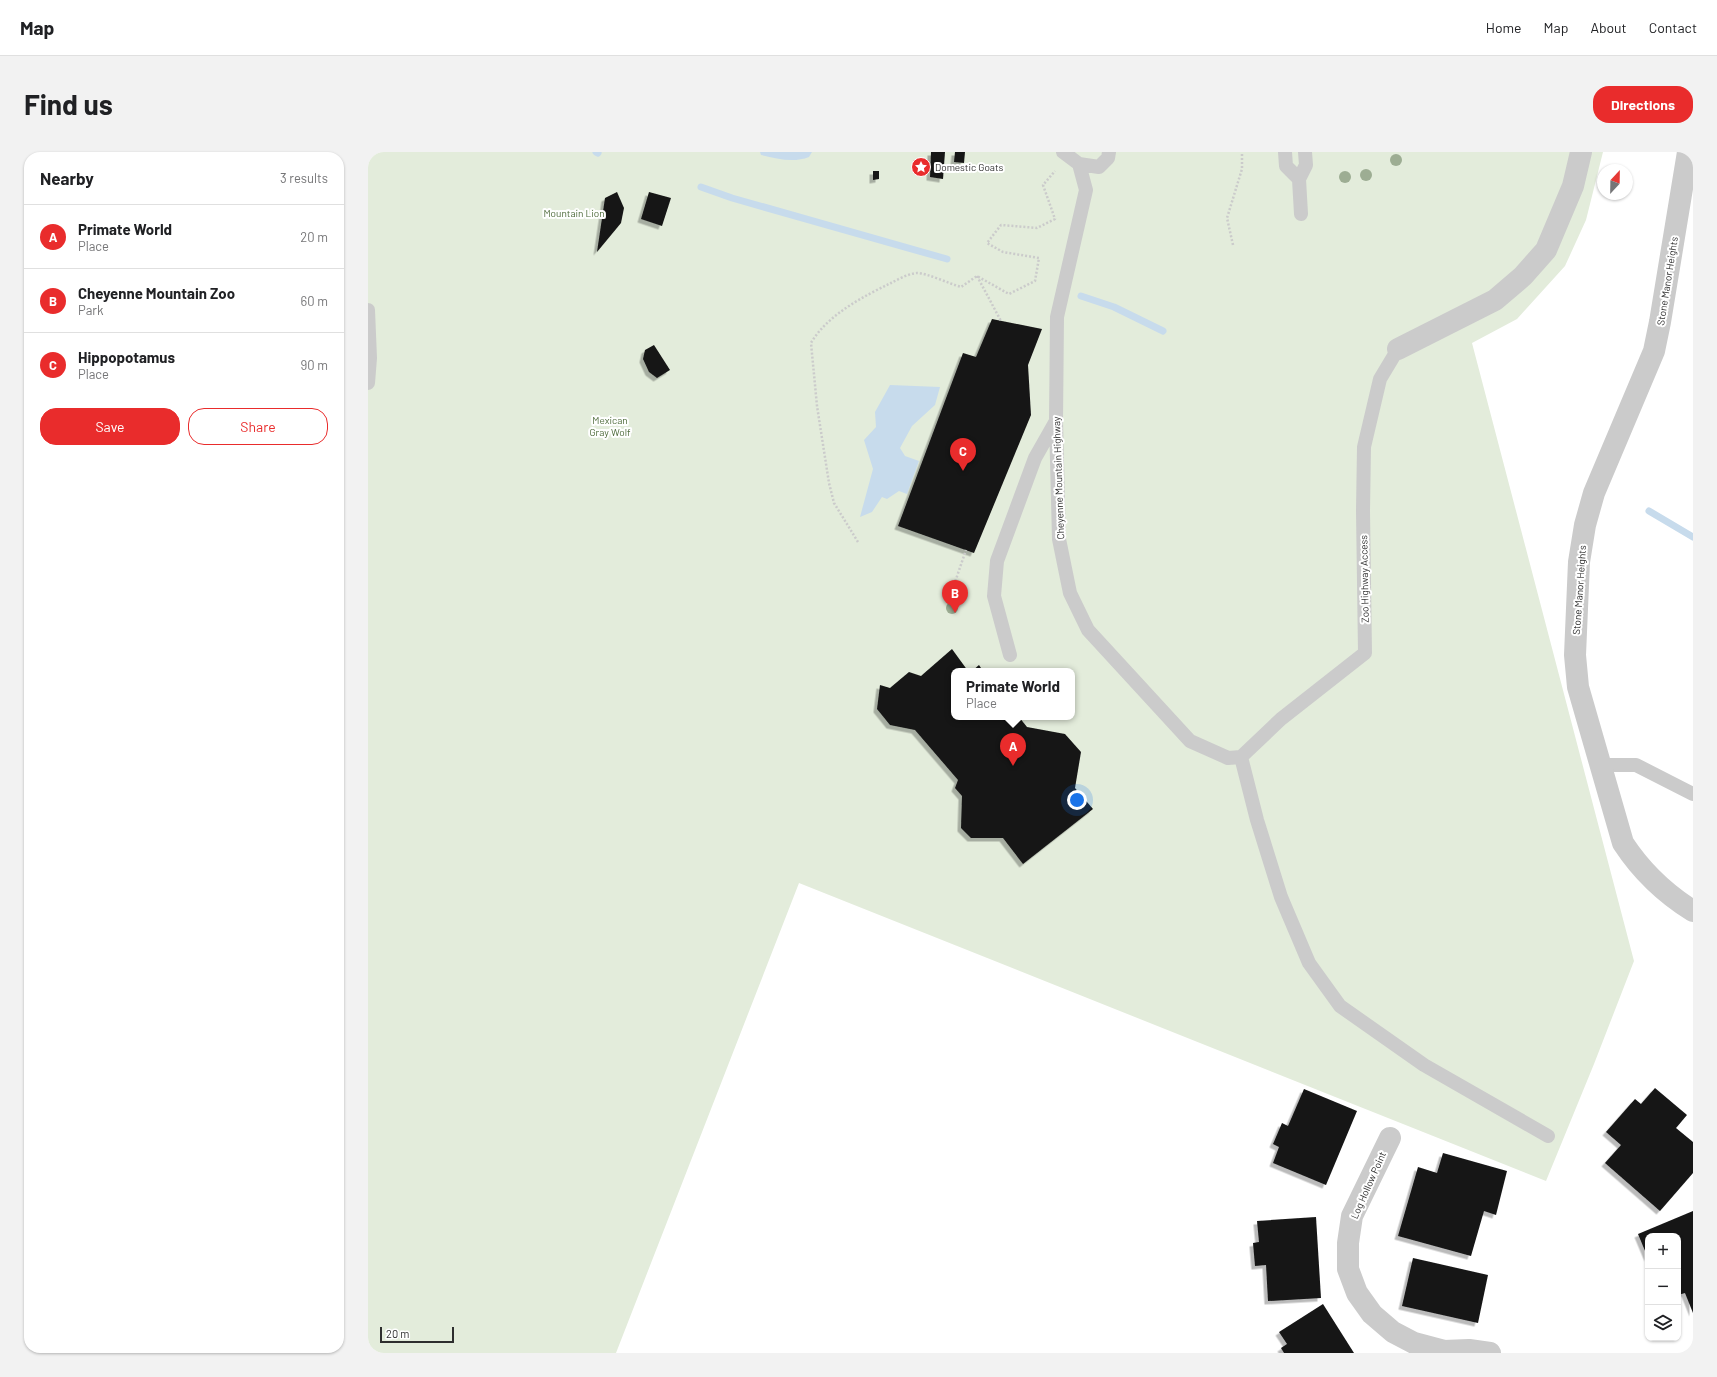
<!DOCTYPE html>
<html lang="en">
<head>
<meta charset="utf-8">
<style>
	:root { --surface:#fff; --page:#f2f2f2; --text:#202124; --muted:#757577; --line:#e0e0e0; --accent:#e92c2c }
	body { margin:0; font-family:Barlow,sans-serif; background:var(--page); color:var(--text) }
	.controls { position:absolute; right:12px; bottom:12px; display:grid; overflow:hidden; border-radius:8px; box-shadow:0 1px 3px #0004 }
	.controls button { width:36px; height:36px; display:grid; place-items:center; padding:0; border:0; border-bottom:1px solid var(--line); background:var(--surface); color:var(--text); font:20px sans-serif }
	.compass { position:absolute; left:1229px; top:12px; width:36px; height:36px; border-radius:50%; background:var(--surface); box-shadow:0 1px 3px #0004; rotate:22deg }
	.scale { position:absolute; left:12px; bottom:10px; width:74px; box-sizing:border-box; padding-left:4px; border:2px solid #2e2e2e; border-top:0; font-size:11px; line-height:14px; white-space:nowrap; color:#2e2e2e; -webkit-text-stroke:3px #fff; paint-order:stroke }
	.you { position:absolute; left:709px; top:648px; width:14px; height:14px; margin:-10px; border:3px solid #fff; border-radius:50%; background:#1a73e8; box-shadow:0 0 0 6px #1a73e833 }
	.badge { display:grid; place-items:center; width:26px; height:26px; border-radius:50%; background:var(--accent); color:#fff; font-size:13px; font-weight:700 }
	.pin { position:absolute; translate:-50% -33px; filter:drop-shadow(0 1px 2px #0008) }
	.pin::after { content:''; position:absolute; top:21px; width:14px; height:12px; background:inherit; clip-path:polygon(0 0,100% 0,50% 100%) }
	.popup { position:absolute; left:583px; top:516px; width:124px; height:52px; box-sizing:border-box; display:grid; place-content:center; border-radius:8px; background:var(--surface); filter:drop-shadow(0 1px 3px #0005); font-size:13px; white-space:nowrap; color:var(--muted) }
	.popup b { font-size:15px; color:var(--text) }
	.popup::after { content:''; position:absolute; left:50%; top:100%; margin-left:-8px; border:8px solid transparent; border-top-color:var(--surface) }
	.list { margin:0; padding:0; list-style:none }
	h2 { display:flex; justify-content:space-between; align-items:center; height:52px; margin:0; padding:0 16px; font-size:17px }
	h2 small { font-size:13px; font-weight:400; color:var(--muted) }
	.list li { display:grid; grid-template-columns:26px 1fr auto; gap:12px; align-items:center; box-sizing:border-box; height:64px; padding:0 16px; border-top:1px solid var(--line) }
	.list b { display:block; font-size:15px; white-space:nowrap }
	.list p { margin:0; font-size:13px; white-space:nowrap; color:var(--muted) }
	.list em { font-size:13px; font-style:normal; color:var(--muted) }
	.actions { display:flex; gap:8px; padding:12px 16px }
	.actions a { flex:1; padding:9px 0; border:1px solid var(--accent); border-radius:16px; text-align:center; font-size:14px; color:var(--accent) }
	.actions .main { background:var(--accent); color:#fff }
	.icon { flex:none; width:22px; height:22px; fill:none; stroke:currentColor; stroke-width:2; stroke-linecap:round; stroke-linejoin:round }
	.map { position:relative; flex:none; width:1325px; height:1201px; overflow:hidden; border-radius:16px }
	header { display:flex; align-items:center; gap:24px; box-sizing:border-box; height:56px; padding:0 20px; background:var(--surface); border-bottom:1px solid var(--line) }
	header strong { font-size:19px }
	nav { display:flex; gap:22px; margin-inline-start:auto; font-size:14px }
	.intro { display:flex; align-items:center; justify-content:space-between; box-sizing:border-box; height:96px; padding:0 24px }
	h1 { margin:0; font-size:28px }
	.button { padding:10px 18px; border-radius:16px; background:var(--accent); color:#fff; font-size:14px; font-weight:700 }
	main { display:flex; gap:24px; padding:0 24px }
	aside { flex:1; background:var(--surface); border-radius:16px; box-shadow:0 1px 3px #0004 }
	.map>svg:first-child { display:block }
</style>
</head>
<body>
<header>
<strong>Map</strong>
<nav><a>Home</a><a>Map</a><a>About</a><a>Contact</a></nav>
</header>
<div class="intro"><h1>Find us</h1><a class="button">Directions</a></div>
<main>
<aside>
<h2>Nearby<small>3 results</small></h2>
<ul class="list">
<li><span class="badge">A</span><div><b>Primate World</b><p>Place</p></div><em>20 m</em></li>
<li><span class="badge">B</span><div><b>Cheyenne Mountain Zoo</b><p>Park</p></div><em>60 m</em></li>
<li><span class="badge">C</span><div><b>Hippopotamus</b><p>Place</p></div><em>90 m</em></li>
</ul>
<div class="actions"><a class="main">Save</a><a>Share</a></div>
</aside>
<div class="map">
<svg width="1325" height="1201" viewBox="0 0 1325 1201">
	<defs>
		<filter id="shadow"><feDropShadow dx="-3.5" dy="3.5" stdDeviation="0" flood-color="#0004"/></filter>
	</defs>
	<rect width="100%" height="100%" fill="#fff"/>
	<path fill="#e3ecdb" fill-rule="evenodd" d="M0,0h1235l-17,68 -21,46 -48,53 -45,24 162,618 -40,103 -48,117 -747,-298 -183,470h-248zM586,519h118v46h-118z"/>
	<path fill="#c7dbec" d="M392,0h52l-3,5c-15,6 -32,2 -48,-2z
		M522,233l50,2 -5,18 -23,21 -12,22 5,8 14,5 -12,33 -8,-3 -12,8 -5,-2 -10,15 -12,5 13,-48 -9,-29 12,-13 -1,-15z"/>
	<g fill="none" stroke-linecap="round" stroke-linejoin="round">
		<path stroke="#c7dbec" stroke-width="7" d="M228,0l2,1
			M333,35l31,11 215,61
			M713,144l33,11 49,24
			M1281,359l44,26"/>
	</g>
	<path fill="#151515" filter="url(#shadow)" d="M563,0h14l-2,27 -13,-2z
		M587,0h10l-1,11 -10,-1z
		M505,19h6v8l-6,1z
		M249,40l7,16 -3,15 -24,29 8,-54z
		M281,40l22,6 -9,28 -21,-7z
		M624,167l50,10 -14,36 3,50 -57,138 -76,-27 65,-173 13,4z
		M286,193l16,25 -13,8 -8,-6 -6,-13 2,-9z
		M584,497l16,22h-14v46h65l8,10 38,7 16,18 -6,36 18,21 -70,55 -20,-26h-32l-10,-10 1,-32 -7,-8 3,-8 -43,-50 -25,-5 -13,-16 3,-24 10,3 19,-16 12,4z
		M611,513l4,6h-11z
		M1287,936l32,27 -11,13 17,14v31l-33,38 -55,-48 16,-18 -15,-13 29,-33 6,5z
		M936,937l53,22 -31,74 -53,-22 6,-16 -6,-3 9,-21 6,3z
		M1075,1001l64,18 -11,44 -12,-4 -13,45 -73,-20 20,-69 19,6z
		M1325,1059v102l-8,-20 -7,2v-59h-30v22l-10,-24z
		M948,1065l5,81 -53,3 -2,-36 -11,1 -2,-23 6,-1 -2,-21z
		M1045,1106l75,17 -10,48 -76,-17z
		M955,1152l31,49h-70l-3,-5 6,-4 -8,-12z"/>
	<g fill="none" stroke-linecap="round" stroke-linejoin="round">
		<path stroke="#cbcbcb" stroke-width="2.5" stroke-dasharray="2 2" stroke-linecap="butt" d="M865,93l-6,-27 15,-49v-17
			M609,124l24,45
			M490,390l-24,-39 -5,-20 -12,-77 -6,-63c16,-28 53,-47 80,-60 8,-4 16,-9 26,-10 10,0 33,11 44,14l16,-11 32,18 26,-13 4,-23 -36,-6 -16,-9 14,-18 36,3 18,-9 -12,-34 12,-14
			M586,433l12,-35"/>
		<path stroke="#cbcbcb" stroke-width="14" d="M695,0l16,12 7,26 -29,127 -1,104 3,118 11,54 18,37 102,111 38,17 13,-1
			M917,0l1,14 13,13
			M711,12l20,3 9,-9 1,-6
			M933,62l-2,-35 7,-14 -1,-13
			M0,158l2,48 -2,25
			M642,503l-16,-59 3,-35 38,-103 21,-37
			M873,605l16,63 24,77 28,66 31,43 84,59 124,71
			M873,605l40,-38 84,-66 -2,-142 1,-64 16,-68 18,-30
			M1233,613h35l57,29"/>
		<path stroke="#cbcbcb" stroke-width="22" d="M1320,0l-28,170 -6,29 -60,142 -9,32 -6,37 -4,93 3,32 45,156c19,29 41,50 70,68
			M1022,986l-38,78 -4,27v26l9,24 15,21 21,18 21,11 30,8 25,-1 21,3"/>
		<path stroke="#cbcbcb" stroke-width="22" d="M1030,197l97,-49 28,-24 23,-26 27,-64 8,-34"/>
	</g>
	<g fill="#9dad93">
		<circle cx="1028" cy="8" r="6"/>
		<circle cx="998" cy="23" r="6"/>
		<circle cx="977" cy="25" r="6"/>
		<circle cx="584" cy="456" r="6"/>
	</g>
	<defs>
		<symbol id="sight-disc" viewBox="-11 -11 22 22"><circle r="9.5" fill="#e92c2c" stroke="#fff"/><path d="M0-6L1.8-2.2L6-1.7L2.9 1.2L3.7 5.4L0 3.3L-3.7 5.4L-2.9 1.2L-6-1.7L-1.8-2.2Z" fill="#fff"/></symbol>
	</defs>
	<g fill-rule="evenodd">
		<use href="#sight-disc" x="542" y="4" width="22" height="22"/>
	</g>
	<g text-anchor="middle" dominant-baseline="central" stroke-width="4" stroke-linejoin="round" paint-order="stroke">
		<g font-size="10" fill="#2e2e2e" stroke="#fff" text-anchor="start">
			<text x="567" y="15">Domestic Goats</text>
		</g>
		<g font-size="10" fill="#4d6a3a" stroke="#fff">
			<text x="206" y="61">Mountain Lion</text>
			<text x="242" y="268">Mexican<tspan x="242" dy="12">Gray Wolf</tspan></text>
		</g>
		<g font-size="10" fill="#2e2e2e" stroke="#fff">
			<text transform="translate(1299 129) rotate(-81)">Stone Manor Heights</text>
			<text transform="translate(690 326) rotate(-92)">Cheyenne Mountain Highway</text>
			<text transform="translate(996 427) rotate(-91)">Zoo Highway Access</text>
			<text transform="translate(1211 438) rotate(-86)">Stone Manor Heights</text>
			<text transform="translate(1000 1033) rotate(-66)">Log Hollow Point</text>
		</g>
	</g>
</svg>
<div class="controls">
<button>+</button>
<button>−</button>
<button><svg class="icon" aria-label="layers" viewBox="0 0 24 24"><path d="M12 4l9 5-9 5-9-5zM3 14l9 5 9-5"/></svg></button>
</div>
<svg class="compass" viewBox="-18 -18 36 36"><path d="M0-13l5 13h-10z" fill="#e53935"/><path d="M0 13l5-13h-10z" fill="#757577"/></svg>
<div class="scale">20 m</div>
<div class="you"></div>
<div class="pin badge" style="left:645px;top:614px">A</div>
<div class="popup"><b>Primate World</b>Place</div>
<div class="pin badge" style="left:587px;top:461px">B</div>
<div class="pin badge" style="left:595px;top:319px">C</div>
</div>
</main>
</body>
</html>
